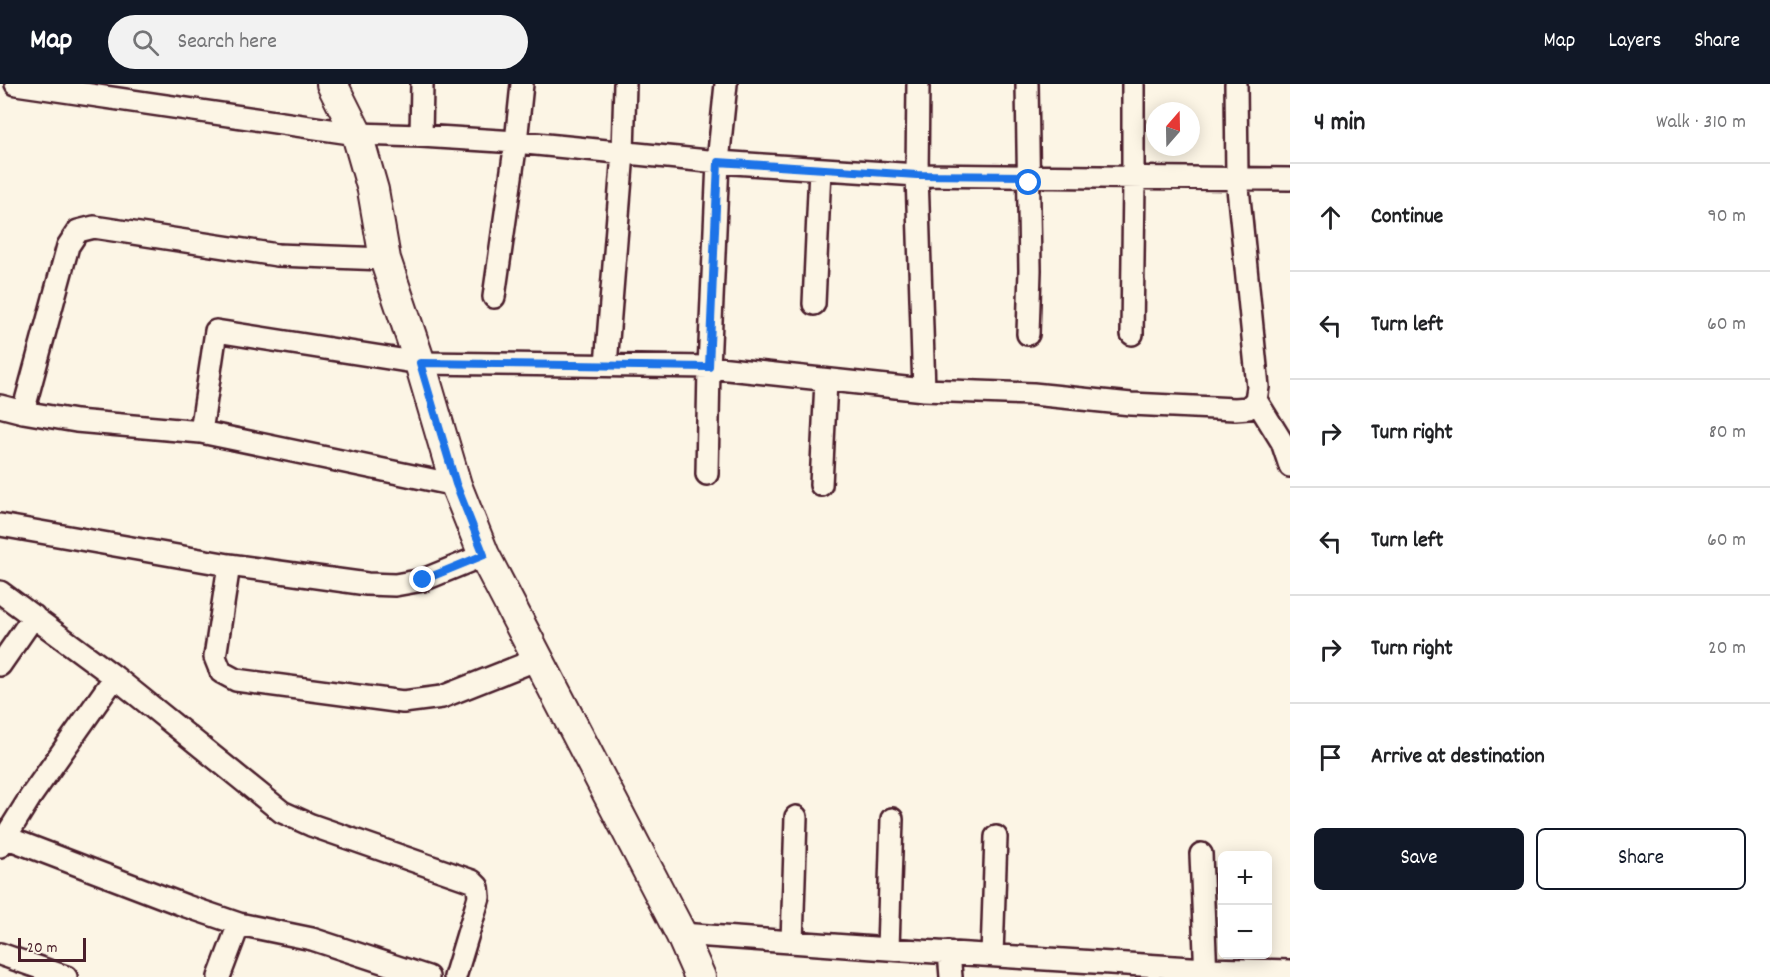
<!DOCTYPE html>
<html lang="en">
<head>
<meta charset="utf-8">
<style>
	:root { --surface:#fff; --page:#f2f2f2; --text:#202124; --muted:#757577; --line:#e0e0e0; --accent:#111827 }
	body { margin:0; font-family:Dekko,sans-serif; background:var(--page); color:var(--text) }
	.controls { position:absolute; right:18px; bottom:18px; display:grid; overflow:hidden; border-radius:9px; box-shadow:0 3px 15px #0003 }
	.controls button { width:54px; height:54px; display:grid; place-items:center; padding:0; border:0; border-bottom:2px solid var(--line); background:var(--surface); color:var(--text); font:30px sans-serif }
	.compass { position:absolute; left:1146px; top:18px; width:54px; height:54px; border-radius:50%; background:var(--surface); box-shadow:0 3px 15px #0003; rotate:20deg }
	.scale { position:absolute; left:18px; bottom:15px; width:68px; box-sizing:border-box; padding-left:6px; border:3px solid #4a1f2b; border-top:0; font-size:16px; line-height:21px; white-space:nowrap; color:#4a1f2b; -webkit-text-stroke:4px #fcf5e5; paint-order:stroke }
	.stop { position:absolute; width:18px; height:18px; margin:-14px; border:4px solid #1a73e8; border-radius:50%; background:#fff }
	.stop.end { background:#1a73e8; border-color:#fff; box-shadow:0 2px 6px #0008 }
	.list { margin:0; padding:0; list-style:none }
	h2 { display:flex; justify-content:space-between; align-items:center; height:78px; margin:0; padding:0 24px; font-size:26px }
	h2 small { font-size:20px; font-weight:400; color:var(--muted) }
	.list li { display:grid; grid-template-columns:39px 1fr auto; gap:18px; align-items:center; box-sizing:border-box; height:108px; padding:0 24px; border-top:2px solid var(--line) }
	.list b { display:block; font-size:22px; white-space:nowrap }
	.list em { font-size:20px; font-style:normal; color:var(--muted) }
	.actions { display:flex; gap:12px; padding:18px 24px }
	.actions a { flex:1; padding:14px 0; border:2px solid var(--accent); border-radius:9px; text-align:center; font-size:21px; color:var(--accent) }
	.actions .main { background:var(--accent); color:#fff }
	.icon { flex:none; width:33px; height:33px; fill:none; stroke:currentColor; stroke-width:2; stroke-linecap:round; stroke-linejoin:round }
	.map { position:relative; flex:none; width:1290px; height:893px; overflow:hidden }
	header { display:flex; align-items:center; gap:36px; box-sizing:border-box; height:84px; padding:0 30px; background:var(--accent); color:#fff }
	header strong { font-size:28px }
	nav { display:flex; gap:33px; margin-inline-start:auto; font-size:21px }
	.search { width:420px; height:54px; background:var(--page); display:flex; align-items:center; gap:15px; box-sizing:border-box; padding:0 21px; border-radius:33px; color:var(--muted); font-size:22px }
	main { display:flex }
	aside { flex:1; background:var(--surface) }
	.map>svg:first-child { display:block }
</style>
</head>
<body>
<header>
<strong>Map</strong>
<div class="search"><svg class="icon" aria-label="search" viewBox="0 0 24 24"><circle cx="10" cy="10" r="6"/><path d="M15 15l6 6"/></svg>Search here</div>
<nav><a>Map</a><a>Layers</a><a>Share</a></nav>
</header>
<main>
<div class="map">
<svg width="1290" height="893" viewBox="0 0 1290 893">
	<rect width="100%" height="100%" fill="#fcf5e5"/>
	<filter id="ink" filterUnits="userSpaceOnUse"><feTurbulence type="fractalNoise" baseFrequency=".0167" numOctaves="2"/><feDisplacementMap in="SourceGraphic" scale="12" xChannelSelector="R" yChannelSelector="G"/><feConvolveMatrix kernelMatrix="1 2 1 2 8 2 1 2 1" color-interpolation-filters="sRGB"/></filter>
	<g filter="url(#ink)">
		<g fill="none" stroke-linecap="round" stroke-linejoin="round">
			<defs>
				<path id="street" d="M16,0l341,50 64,2 95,6 202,20 199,13 373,4
					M918,0l-1,91 7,215
					M1027,0l3,186 -2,64
					M421,52l1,-52
					M494,213l22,-155 6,-58
					M814,220l6,-135
					M1132,250l2,-153 -1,-4v-93
					M606,281l17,-212 2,-69
					M1256,316l26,42 8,24
					M0,322l23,6 53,9 125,11 255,53
					M23,328l45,-166 10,-15 16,-4 183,28 108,4
					M201,348l15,-101 204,32 289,4 215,23 109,4 98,10 104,5 13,-1 8,-8 2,-13 -21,-209 -1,-94
					M707,390l2,-107 9,-205 8,-78
					M821,401l5,-104
					M0,441l229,40 138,19 28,1 28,-5 61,-25
					M229,481l-14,92 6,15 15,8 167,22 39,-5 96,-38
					M0,508l115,85 167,135 29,13 161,56 6,6 1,10 -24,80
					M0,581l34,-49
					M5,753l181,69 53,18 73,15 116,38
					M0,762l31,-50 84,-119
					M1201,770l5,123
					M681,850l207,15 318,20 84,2
					M792,858l4,-125
					M888,865l4,-130
					M949,868l2,25
					M0,870l66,23
					M992,871l4,-118
					M219,893l20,-53"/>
				<path id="secondary" d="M332,0l25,50 16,56 12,69 35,104 36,122 28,70 197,379 19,43"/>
			</defs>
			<use href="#street" stroke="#4a1f2b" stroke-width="26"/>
			<use href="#secondary" stroke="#4a1f2b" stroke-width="34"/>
			<use href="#street" stroke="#fcf5e5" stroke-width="21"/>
			<use href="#secondary" stroke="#fcf5e5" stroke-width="30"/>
		</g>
	</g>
	<g fill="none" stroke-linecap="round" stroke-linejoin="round" filter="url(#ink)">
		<path stroke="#1a73e8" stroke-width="8" d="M423,496l61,-25 -28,-71 -36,-121 289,4 9,-205 199,13 111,1 1,7"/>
	</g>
</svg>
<div class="controls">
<button>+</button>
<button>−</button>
</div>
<svg class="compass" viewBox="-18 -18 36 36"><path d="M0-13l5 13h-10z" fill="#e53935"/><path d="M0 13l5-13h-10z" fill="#757577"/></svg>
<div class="scale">20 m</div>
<div class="stop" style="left:1029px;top:99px"></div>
<div class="stop end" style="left:423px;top:496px"></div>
</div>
<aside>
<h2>4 min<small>Walk · 310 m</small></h2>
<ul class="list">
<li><svg class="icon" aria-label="ahead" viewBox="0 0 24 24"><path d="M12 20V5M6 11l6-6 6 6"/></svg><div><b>Continue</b></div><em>90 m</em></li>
<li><svg class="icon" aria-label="left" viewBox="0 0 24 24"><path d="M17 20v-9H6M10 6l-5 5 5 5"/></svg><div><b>Turn left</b></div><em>60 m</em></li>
<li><svg class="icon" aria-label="right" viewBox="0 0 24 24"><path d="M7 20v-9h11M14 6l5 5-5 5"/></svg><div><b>Turn right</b></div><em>80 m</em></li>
<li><svg class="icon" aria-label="left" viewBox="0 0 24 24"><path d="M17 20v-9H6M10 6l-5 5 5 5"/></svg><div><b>Turn left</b></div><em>60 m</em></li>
<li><svg class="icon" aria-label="right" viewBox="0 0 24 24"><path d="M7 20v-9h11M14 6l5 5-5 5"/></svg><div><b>Turn right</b></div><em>20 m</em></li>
<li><svg class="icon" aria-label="arrive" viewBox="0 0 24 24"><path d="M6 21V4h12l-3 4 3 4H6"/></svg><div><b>Arrive at destination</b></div></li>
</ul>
<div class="actions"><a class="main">Save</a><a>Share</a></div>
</aside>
</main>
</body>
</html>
